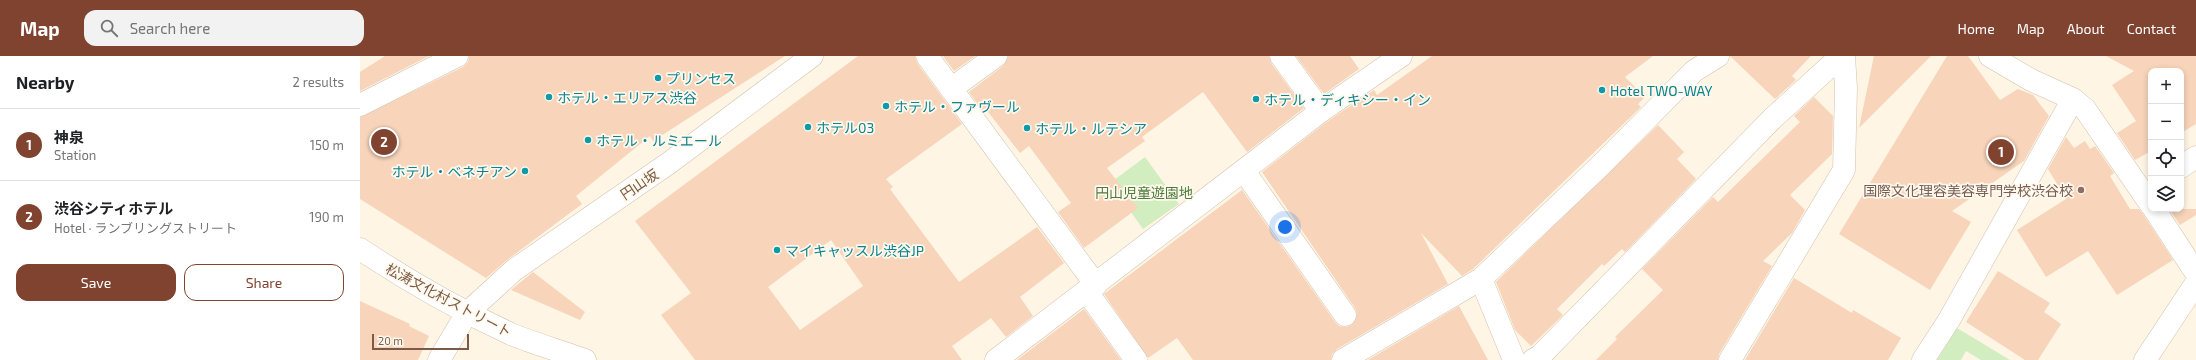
<!DOCTYPE html>
<html lang="en">
<head>
<meta charset="utf-8">
<style>
	:root { --surface:#fff; --page:#f2f2f2; --text:#202124; --muted:#757577; --line:#e0e0e0; --accent:#804330 }
	body { margin:0; font-family:"Exo 2","Noto Sans JP",sans-serif; background:var(--page); color:var(--text) }
	.controls { position:absolute; right:12px; top:12px; display:grid; overflow:hidden; border-radius:8px; box-shadow:0 2px 6px #0003 }
	.controls button { width:36px; height:36px; display:grid; place-items:center; padding:0; border:0; border-bottom:1px solid var(--line); background:var(--surface); color:var(--text); font:20px sans-serif }
	.scale { position:absolute; left:12px; bottom:10px; width:97px; box-sizing:border-box; padding-left:4px; border:2px solid #7b5b47; border-top:0; font-size:11px; line-height:14px; white-space:nowrap; color:#7b5b47; -webkit-text-stroke:3px #fff9ed; paint-order:stroke }
	.you { position:absolute; left:925px; top:171px; width:14px; height:14px; margin:-10px; border:3px solid #fff; border-radius:50%; background:#1a73e8; box-shadow:0 0 0 6px #1a73e833 }
	.badge { display:grid; place-items:center; width:26px; height:26px; border-radius:50%; background:var(--accent); color:#fff; font-size:13px; font-weight:700 }
	.pin { position:absolute; translate:-50% -50%; border:2px solid #fff; box-shadow:0 1px 4px #0006 }
	.list { margin:0; padding:0; list-style:none }
	h2 { display:flex; justify-content:space-between; align-items:center; height:52px; margin:0; padding:0 16px; font-size:17px }
	h2 small { font-size:13px; font-weight:400; color:var(--muted) }
	.list li { display:grid; grid-template-columns:26px 1fr auto; gap:12px; align-items:center; box-sizing:border-box; height:72px; padding:0 16px; border-top:1px solid var(--line) }
	.list b { display:block; font-size:15px; white-space:nowrap }
	.list p { margin:0; font-size:13px; white-space:nowrap; color:var(--muted) }
	.list em { font-size:13px; font-style:normal; color:var(--muted) }
	.actions { display:flex; gap:8px; padding:12px 16px }
	.actions a { flex:1; padding:9px 0; border:1px solid var(--accent); border-radius:12px; text-align:center; font-size:14px; color:var(--accent) }
	.actions .main { background:var(--accent); color:#fff }
	.icon { flex:none; width:22px; height:22px; fill:none; stroke:currentColor; stroke-width:2; stroke-linecap:round; stroke-linejoin:round }
	.map { position:relative; flex:none; width:1836px; height:304px; overflow:hidden }
	header { display:flex; align-items:center; gap:24px; box-sizing:border-box; height:56px; padding:0 20px; background:var(--accent); color:#fff }
	header strong { font-size:19px }
	nav { display:flex; gap:22px; margin-inline-start:auto; font-size:14px }
	.search { width:280px; height:36px; background:var(--page); display:flex; align-items:center; gap:10px; box-sizing:border-box; padding:0 14px; border-radius:12px; color:var(--muted); font-size:15px }
	main { display:flex }
	aside { flex:1; background:var(--surface) }
	.map>svg:first-child { display:block }
</style>
</head>
<body>
<header>
<strong>Map</strong>
<div class="search"><svg class="icon" aria-label="search" viewBox="0 0 24 24"><circle cx="10" cy="10" r="6"/><path d="M15 15l6 6"/></svg>Search here</div>
<nav><a>Home</a><a>Map</a><a>About</a><a>Contact</a></nav>
</header>
<main>
<aside>
<h2>Nearby<small>2 results</small></h2>
<ul class="list">
<li><span class="badge">1</span><div><b>神泉</b><p>Station</p></div><em>150 m</em></li>
<li><span class="badge">2</span><div><b>渋谷シティホテル</b><p>Hotel · ランブリングストリート</p></div><em>190 m</em></li>
</ul>
<div class="actions"><a class="main">Save</a><a>Share</a></div>
</aside>
<div class="map">
<svg width="1836" height="304" viewBox="0 0 1836 304">
	<rect width="100%" height="100%" fill="#fef5e5"/>
	<path fill="#d2eec1" d="M785,101l34,47 -36,25 -33,-46z
		M1597,272l53,32h-29l-15,-9 -5,9h-24z"/>
	<path fill="#f7d4ba" fill-rule="evenodd" d="M25,0h44l-69,35v-19z
		M109,0h316l-132,85 -3,-5 -74,60 6,8 -75,56 -21,18 -126,-79v-82l103,-50 5,-5z
		M498,0h57l2,7 45,61 -76,55 7,8 -3,2 69,93 78,-55 27,36 -44,34 13,19 -27,21 -15,-19 -39,28 10,14h-267l-34,-45 30,-22 -56,-72zM471,184l32,46 -63,44 -32,-43z
		M583,0h32l-21,15z
		M648,0h261l2,7 33,45 -57,44 -44,-60 -61,45 3,4 -38,27 31,40 -54,40 -26,-36 13,-9 -42,-57 -9,7 -35,-45 -3,2 -13,-18 34,-26z
		M936,0h54l9,13 -35,25z
		M1072,0h221l-28,21 20,20 -7,7 3,3 -168,162 -11,7 -41,-43 27,51 -111,65 -5,5 -1,6h-138l-16,-22 -29,20 -44,-64 138,-104 93,132 4,4 7,1 6,-2 5,-11 -2,-6 -93,-136 66,-51 46,-31 3,5z
		M1370,0h81l-19,20 4,4 -21,19z
		M1514,0h57l-72,72z
		M1587,0h21l32,44 18,-11 15,6 16,21 -25,45 -72,50 19,11 -41,68 -91,-56z
		M1746,0h90v68l-15,9v-62h-30v80l-16,9 -18,-27 19,-12 -24,-36 22,-14z
		M1454,41l19,19 -1,38 -42,41 15,15 -13,23 -29,28 9,5 -53,88 -1,6h-122l21,-21 -2,-2 48,-47 -21,-21 71,-72 5,5 82,-80 -6,-6z
		M1298,69l26,27 -7,7 19,20 -71,73 -3,-3 -18,17 -2,-2 -45,45 6,6 -32,31 -16,-16 -19,-48z
		M1706,81l8,11 11,-7 5,8 5,-3 19,27 -4,3 20,33h9l4,5 30,46 -56,35 -29,-44 -42,26 -29,-47 49,-31 -18,-30z
		M1809,153h27v6l-16,10z
		M1638,215l52,32 -6,9 17,12 -23,36h-13l-59,-38z
		M173,216l52,40 -5,8 -69,-30z
		M1434,222l58,35 1,-3 48,28 -13,22h-143z
		M0,245l50,23 -1,2 20,10 -11,24h-58z
		M1099,250l29,54h-120z
		M724,253l37,51h-104z"/>
	<g fill="none" stroke-linecap="round" stroke-linejoin="round">
		<defs>
			<path id="pedestrian" d="M921,0l40,55
				M884,115l101,144
				M727,236l49,68"/>
			<path id="minor" d="M567,0l169,229
				M1630,0l41,24 42,19 12,10 66,96
				M591,33l45,-33
				M0,49l97,-49
				M1821,111l15,-10
				M1794,153l42,64
				M1121,223l33,81
				M79,304l28,-47 47,-43 155,-107 143,-107
				M636,304l325,-249 80,-55
				M983,304l138,-81 119,-113 94,-95 24,-15
				M1173,304l7,-4 233,-238 68,-62
				M1370,304l114,-190 2,-82 -2,-32
				M1563,304l26,-40 124,-221
				M1785,304l51,-77"/>
			<path id="tertiary" d="M0,193c48,32 99,61 151,85 24,10 50,17 74,26"/>
		</defs>
		<use href="#pedestrian" stroke="#d4bfac" stroke-width="23"/>
		<use href="#minor" stroke="#d4bfac" stroke-width="23"/>
		<use href="#tertiary" stroke="#d4bfac" stroke-width="23"/>
		<use href="#pedestrian" stroke="#fff" stroke-width="22"/>
		<use href="#minor" stroke="#fff" stroke-width="22"/>
		<use href="#tertiary" stroke="#fff" stroke-width="22"/>
	</g>
	<g fill="#0f9aa8" stroke="#fff9ed" stroke-width="1.5">
		<circle cx="298" cy="22" r="4"/>
		<circle cx="1242" cy="34" r="4"/>
		<circle cx="189" cy="41" r="4"/>
		<circle cx="896" cy="43" r="4"/>
		<circle cx="526" cy="50" r="4"/>
		<circle cx="448" cy="71" r="4"/>
		<circle cx="667" cy="72" r="4"/>
		<circle cx="228" cy="84" r="4"/>
		<circle cx="165" cy="115" r="4"/>
		<circle cx="417" cy="194" r="4"/>
	</g>
	<circle fill="#8d6e63" stroke="#fff9ed" stroke-width="1.5" cx="1721" cy="134" r="4"/>
	<g text-anchor="middle" dominant-baseline="central" stroke-width="3.5" stroke-linejoin="round" paint-order="stroke">
		<g font-size="14" fill="#0d838f" stroke="#fff9ed" text-anchor="start">
			<text x="306" y="22">プリンセス</text>
			<text x="1250" y="34">Hotel TWO-WAY</text>
			<text x="197" y="41">ホテル・エリアス渋谷</text>
			<text x="904" y="43">ホテル・ディキシー・イン</text>
			<text x="534" y="50">ホテル・ファヴール</text>
			<text x="456" y="71">ホテル03</text>
			<text x="675" y="72">ホテル・ルテシア</text>
			<text x="236" y="84">ホテル・ルミエール</text>
			<text x="157" y="115" text-anchor="end">ホテル・ベネチアン</text>
			<text x="425" y="194">マイキャッスル渋谷JP</text>
		</g>
		<g font-size="14" fill="#7b5b47" stroke="#fff9ed">
			<text transform="translate(279 128) rotate(-34)">円山坂</text>
			<text transform="translate(89 244) rotate(28)">松涛文化村ストリート</text>
		</g>
		<g font-size="14" fill="#785e54" stroke="#fff9ed" text-anchor="end">
			<text x="1713" y="134">国際文化理容美容専門学校渋谷校</text>
		</g>
		<g font-size="14" fill="#4c7b3b" stroke="#fff9ed">
			<text x="784" y="136">円山児童遊園地</text>
		</g>
	</g>
</svg>
<div class="controls">
<button>+</button>
<button>−</button>
<button><svg class="icon" aria-label="locate" viewBox="0 0 24 24"><circle cx="12" cy="12" r="6"/><path d="M12 2v4M12 18v4M2 12h4M18 12h4"/></svg></button>
<button><svg class="icon" aria-label="layers" viewBox="0 0 24 24"><path d="M12 4l9 5-9 5-9-5zM3 14l9 5 9-5"/></svg></button>
</div>
<div class="scale">20 m</div>
<div class="you"></div>
<div class="pin badge" style="left:1641px;top:96px">1</div>
<div class="pin badge" style="left:24px;top:86px">2</div>
</div>
</main>
</body>
</html>
